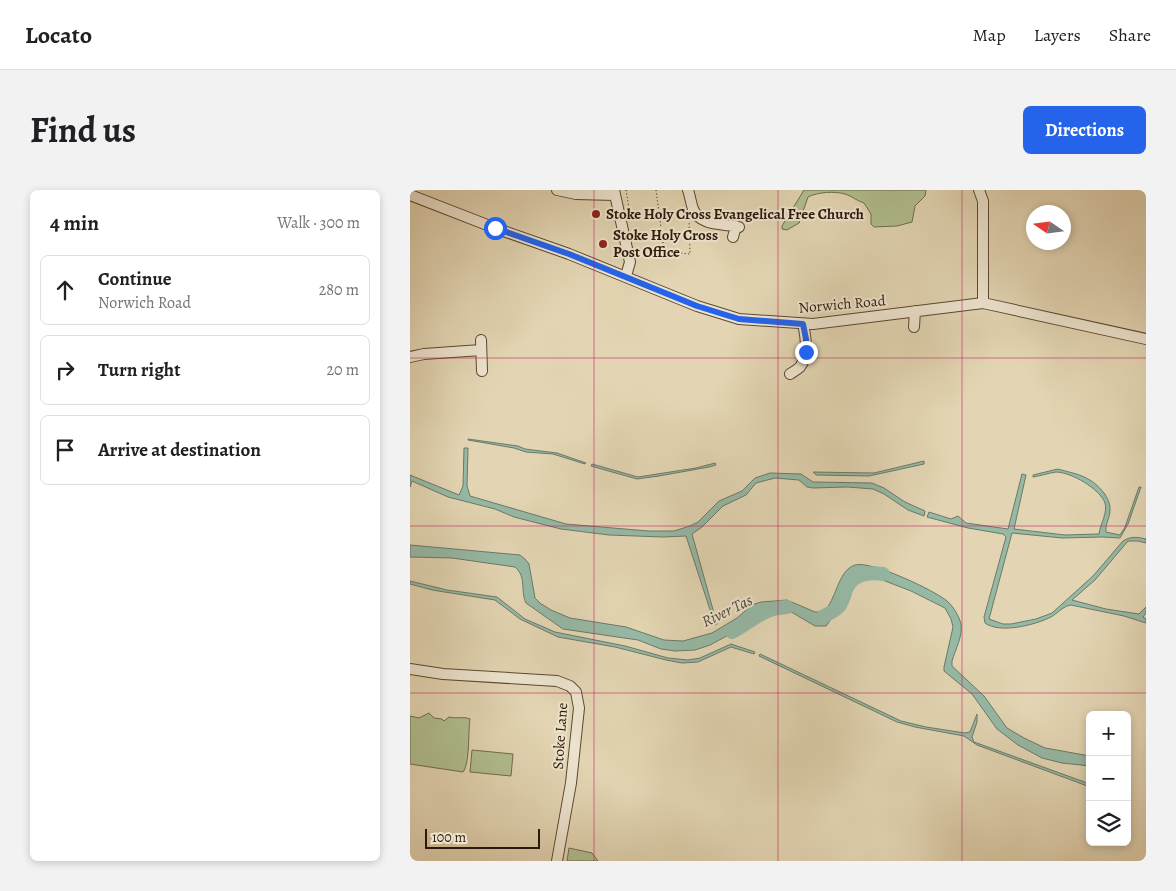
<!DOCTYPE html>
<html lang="en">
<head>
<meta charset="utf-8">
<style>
	:root { --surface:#fff; --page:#f2f2f2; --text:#202124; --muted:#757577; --line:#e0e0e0; --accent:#2563eb }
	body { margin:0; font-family:Alegreya,serif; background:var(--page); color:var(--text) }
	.controls { position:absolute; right:15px; bottom:15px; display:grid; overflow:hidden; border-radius:8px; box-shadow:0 2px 8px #0003 }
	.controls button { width:45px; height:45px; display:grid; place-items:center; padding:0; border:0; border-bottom:1px solid var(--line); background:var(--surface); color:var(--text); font:25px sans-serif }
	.compass { position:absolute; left:616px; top:15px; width:45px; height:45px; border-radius:50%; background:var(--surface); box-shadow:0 2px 8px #0003; rotate:283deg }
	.scale { position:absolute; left:15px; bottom:12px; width:115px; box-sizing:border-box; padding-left:5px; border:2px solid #2e1909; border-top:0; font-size:14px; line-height:18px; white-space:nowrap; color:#2e1909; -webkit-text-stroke:4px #ede4ce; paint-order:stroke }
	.stop { position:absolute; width:15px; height:15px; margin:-11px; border:4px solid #2563eb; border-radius:50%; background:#fff }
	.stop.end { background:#2563eb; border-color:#fff; box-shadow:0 1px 5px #0008 }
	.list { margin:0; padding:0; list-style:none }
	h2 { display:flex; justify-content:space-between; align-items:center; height:65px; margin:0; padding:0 20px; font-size:21px }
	h2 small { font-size:16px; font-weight:400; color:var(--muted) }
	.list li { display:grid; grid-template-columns:32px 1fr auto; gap:15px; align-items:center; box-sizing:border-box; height:70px; margin:0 10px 10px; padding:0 10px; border:1px solid var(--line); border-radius:8px }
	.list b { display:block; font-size:19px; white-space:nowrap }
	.list p { margin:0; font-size:16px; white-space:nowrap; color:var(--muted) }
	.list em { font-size:16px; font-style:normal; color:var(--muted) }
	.icon { flex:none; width:28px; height:28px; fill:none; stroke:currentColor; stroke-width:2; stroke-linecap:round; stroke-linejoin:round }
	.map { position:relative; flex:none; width:736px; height:671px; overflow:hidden; border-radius:8px }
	header { display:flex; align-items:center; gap:30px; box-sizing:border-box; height:70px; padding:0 25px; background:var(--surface); border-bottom:1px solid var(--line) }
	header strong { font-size:24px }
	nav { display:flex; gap:28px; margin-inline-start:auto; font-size:18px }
	.intro { display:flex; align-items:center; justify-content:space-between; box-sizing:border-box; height:120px; padding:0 30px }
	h1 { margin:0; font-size:35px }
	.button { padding:12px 22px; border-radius:8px; background:var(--accent); color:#fff; font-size:18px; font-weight:700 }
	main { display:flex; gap:30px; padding:0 30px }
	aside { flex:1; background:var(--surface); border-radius:8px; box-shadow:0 2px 8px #0003 }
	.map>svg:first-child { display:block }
</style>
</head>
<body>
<header>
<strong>Locato</strong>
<nav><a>Map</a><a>Layers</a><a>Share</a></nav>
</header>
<div class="intro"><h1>Find us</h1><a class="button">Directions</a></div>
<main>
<aside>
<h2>4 min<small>Walk · 300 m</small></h2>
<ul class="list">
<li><svg class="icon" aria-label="ahead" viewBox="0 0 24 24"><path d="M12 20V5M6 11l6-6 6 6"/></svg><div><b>Continue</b><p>Norwich Road</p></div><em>280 m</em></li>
<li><svg class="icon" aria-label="right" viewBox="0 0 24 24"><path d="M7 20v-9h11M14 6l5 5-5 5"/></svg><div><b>Turn right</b></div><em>20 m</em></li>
<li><svg class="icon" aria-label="arrive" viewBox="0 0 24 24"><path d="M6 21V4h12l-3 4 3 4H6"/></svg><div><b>Arrive at destination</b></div></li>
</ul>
</aside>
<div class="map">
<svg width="736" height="671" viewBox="0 0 736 671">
	<rect width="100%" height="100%" fill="#e3d5b3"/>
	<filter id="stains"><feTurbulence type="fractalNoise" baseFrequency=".004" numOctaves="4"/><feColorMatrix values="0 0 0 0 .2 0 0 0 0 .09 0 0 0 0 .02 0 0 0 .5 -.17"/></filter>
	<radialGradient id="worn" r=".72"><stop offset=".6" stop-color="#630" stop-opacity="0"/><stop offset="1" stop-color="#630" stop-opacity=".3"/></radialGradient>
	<path fill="#b1be8f" stroke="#706c4c" d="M394,0h122l-1,6 -10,10 -3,16 -15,4 -23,1 -3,-3v-10l-7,-11c-7,-2 -12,-7 -19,-9 -9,-3 -28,-2 -37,3l-9,26 -12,7 -5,-1v-3z
		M19,523l5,5 8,1 2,2 5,-4c8,2 14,-1 21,2 -2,13 0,44 -7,53l-53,-8v-48l9,2z
		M62,560l41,4 -2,22 -41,-4z
		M159,658l23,5 6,8h-31z"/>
	<path fill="#96b9a6" stroke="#6c7967" d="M58,249l50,7 7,3 32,4 29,10 -1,1 -32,-10 -27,-2 -12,-4 -46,-8z
		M54,258h4l-1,38 3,10 96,28 82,7h26l16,-5 8,-4 21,-21 23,-10 13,-13 15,-5 31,1 12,8 59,1 12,5 21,14 20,9 -1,5 -16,-6 -24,-16 -11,-5 -26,-2 -34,1 -6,-1 -8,-7 -24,-2 -19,5 -10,12 -23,11 -21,21 -10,7 25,90 -2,1 -29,-89 -23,1 -54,-2 -48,-6 -47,-12 -19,-8 -47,-12 -36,-16 -2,6v-12l49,20 4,-9z
		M514,271v3l-55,12 -53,-1 -3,-3 61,1z
		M305,273l1,2 -7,2 -50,9 -22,3 -46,-13 1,-2 46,13 58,-9z
		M648,279c10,3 22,5 30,10 10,5 23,19 22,31 0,8 -5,14 -4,22l14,3 5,-8 14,-40h2l-13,37 -8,14 -17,-1 -41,1 -50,-5 -23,86 14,5h8l25,-5 16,-6 41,-37 30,-35c8,-5 14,-4 23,-2v4l-8,-2h-10l-33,39 -23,20 34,9 33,5 7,-7v6l-3,4 3,2v4l-22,-7 -53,-11c-8,1 -13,8 -20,12 -16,8 -51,17 -66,6l-1,-6 22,-80 -3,-3 -35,-6 -41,-11 2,-5 22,7 7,-3 8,7 42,6 14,-55 4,1 -12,54 51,6 34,-1c1,-9 9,-22 6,-31 -5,-14 -34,-31 -49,-31 -7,1 -16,4 -23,5v-2z
		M0,355l110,10 5,4 4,5 6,34 5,5 11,7 19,8 56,9 38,13 19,1 29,-8 25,-15 15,-13 9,-3 26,-2 28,12h8c14,-12 14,-41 32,-47 15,-5 79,25 92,36 6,5 12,15 14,23 2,12 -6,26 -9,37v5l32,30 23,32 17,10 21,10 45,8v10l-28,-3 -20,-5 -24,-13 -21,-16 -25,-35 -28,-23v-4l9,-40 -2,-8 -6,-11 -34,-17 -44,-17h-9l-5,3 -18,37 -9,12h-11l-27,-16h-17l-14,4 -12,12 -35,19 -15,5 -20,1 -14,-2 -23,-9 -75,-11 -37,-26c-6,-12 1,-26 -11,-36l-63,-9 -42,-1z
		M0,391l37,9 50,7 28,22 30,13 70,14 43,12 20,2 12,-2 31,-14 24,8 -1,2 -23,-7 -33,15 -16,1 -16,-3 -51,-13 -57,-10 -38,-18 -25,-19 -63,-10 -22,-6z
		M350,464l141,67 25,6 39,6 5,-1 7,-18v8l-5,15 2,5 116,42v3l-113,-42 -13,-9 -49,-9 -18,-5 -138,-66z"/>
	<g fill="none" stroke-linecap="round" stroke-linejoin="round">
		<path stroke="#96b9a6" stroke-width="14" d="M414,426c5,-3 12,-5 16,-11 3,-4 4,-10 6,-15 6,-16 23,-18 37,-16
			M322,442c21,-11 30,-24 55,-25"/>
		<defs>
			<path id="minor" d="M147,0l19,4 39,1
				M204,0l16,72 -4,14
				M278,0c2,6 3,13 5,19 8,18 30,14 46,18
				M569,0l4,11v102
				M0,5l85,33 74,26 128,52 42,13 74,5 170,-21 163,36
				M323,47l3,-11
				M504,137l1,-16
				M71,150l1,31
				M0,167l14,-3 57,-4
				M380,184c3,-2 7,-4 10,-7 9,-12 6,-30 3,-43
				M0,479l33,5 114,7 13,5 6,6 3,16 -8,75 -14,78"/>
		</defs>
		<use href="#minor" stroke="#5b4834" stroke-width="12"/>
		<path stroke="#2e1909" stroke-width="1" stroke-dasharray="1 2.5" stroke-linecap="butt" d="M216,0l5,30
			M246,0l8,60
			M226,58l54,6 -1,-36"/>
		<use href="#minor" stroke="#ede4ce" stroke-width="10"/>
	</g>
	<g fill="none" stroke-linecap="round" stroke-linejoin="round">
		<path stroke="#2563eb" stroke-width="6" d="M85,38l74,26 128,52 42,13 64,5 3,15v13"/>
	</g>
	<path fill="none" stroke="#c2185b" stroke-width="1" stroke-opacity="0.55" d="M184,0v671M368,0v671M552,0v671M0,168h736M0,336h736M0,503h736"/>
	<g fill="#8f2418" stroke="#ede4ce" stroke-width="2">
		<circle cx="186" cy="24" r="5"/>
		<circle cx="193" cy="54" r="5"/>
	</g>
	<g text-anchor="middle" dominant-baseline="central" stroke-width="4" stroke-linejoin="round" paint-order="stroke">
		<g font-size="15" font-weight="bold" fill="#2e1909" stroke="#ede4ce" text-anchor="start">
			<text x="196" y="24">Stoke Holy Cross Evangelical Free Church</text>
			<text x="203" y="45">Stoke Holy Cross<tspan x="203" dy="17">Post Office</tspan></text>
		</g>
		<g font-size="15" fill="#2e1909" stroke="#ede4ce">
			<text transform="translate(432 114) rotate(-5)">Norwich Road</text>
			<text transform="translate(150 546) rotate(-86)">Stoke Lane</text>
		</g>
		<g font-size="16" font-style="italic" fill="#4d4938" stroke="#ede4ce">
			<text transform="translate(317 421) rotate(-26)">River Tas</text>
		</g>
	</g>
	<rect width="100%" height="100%" filter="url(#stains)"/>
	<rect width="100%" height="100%" fill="url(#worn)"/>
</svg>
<div class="controls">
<button>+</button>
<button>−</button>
<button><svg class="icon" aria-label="layers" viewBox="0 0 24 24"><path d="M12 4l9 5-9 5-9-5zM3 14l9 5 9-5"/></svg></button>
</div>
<svg class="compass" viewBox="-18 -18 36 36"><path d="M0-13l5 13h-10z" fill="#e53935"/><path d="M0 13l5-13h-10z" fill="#757577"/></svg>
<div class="scale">100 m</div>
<div class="stop" style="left:85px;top:38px"></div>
<div class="stop end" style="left:396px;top:162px"></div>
</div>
</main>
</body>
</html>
